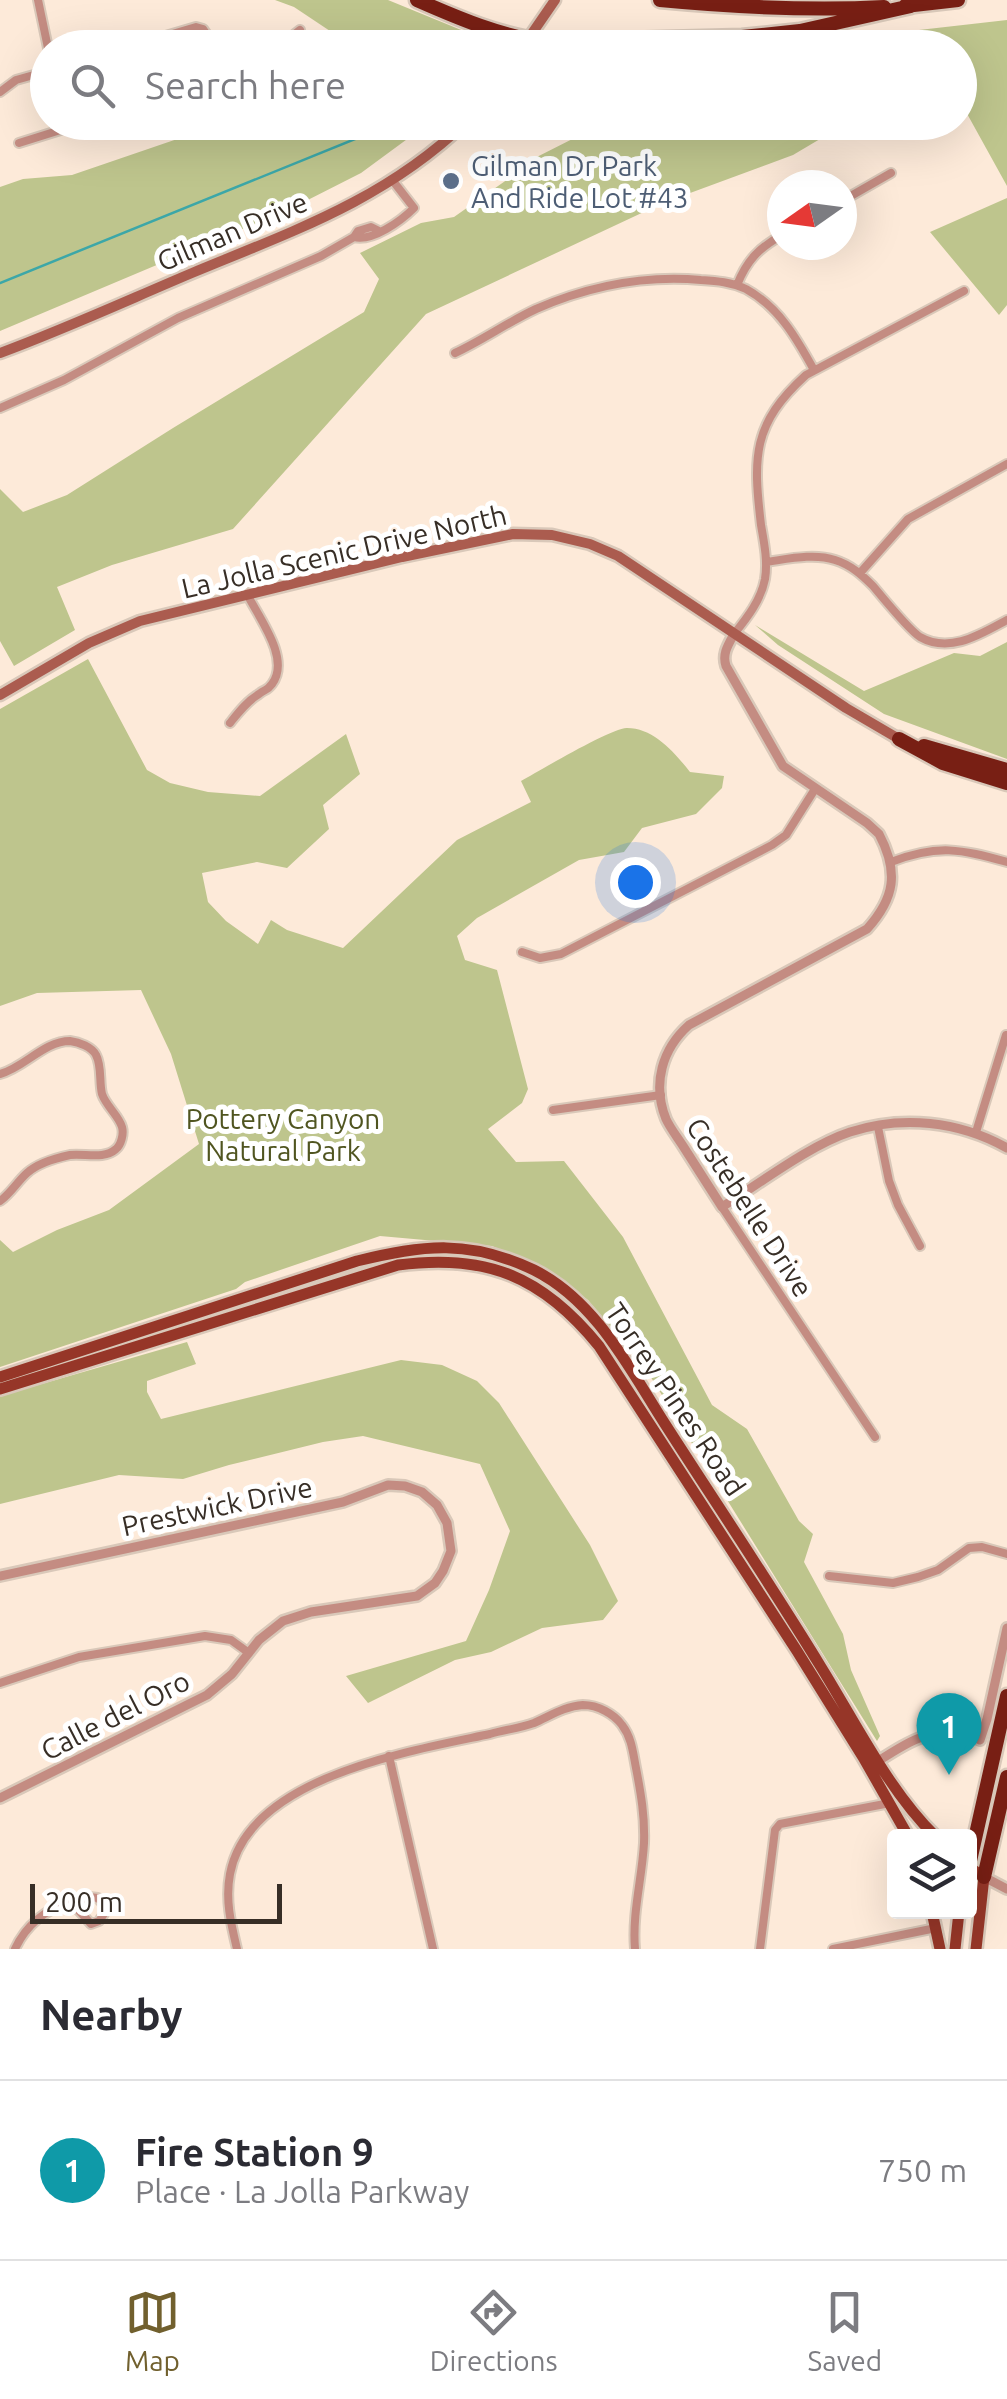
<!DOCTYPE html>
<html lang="en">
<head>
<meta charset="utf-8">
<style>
	:root { --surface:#fff; --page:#f7f7f7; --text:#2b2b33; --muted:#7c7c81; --line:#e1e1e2; --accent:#71602e }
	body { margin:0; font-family:Ubuntu,sans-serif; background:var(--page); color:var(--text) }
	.controls { position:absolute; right:30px; bottom:30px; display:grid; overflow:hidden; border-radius:10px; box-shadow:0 10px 40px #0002 }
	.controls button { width:90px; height:90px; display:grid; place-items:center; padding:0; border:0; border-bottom:2px solid var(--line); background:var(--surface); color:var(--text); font:50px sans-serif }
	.compass { position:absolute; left:767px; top:170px; width:90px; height:90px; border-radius:50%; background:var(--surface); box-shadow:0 10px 40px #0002; rotate:256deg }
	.scale { position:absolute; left:30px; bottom:25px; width:252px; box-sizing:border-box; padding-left:10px; border:5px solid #372e26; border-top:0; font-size:28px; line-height:35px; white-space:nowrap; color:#372e26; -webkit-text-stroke:8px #fff; paint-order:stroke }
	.you { position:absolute; left:635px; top:882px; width:35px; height:35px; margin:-25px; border:8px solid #fff; border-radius:50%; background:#1a73e8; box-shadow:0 0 0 15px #1a73e833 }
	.badge { display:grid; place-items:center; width:65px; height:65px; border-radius:50%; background:var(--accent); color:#fff; font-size:32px; font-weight:700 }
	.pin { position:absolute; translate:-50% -82px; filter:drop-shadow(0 2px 5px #0008) }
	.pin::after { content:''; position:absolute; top:52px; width:35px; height:30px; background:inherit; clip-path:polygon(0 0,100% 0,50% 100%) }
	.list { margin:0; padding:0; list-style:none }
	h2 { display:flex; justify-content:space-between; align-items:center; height:130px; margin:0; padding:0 40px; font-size:42px }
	h2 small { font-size:32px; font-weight:400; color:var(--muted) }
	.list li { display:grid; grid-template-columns:65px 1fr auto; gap:30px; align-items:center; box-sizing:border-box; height:180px; padding:0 40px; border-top:2px solid var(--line) }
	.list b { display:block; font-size:38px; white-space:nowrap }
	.list p { margin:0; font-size:32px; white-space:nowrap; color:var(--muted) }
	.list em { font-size:32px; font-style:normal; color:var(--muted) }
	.icon { flex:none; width:55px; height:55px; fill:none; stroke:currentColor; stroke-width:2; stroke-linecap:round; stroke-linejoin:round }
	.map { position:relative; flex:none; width:1007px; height:1949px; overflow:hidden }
	.search { position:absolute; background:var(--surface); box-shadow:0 10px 40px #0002; left:30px; right:30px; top:30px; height:110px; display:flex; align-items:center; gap:25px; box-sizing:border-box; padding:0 35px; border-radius:55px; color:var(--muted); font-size:38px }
	.sheet { height:310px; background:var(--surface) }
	nav { display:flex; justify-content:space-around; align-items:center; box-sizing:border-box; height:140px; border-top:2px solid var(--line); background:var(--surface); font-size:28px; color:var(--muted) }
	nav a { display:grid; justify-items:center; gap:5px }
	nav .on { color:var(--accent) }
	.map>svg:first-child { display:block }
</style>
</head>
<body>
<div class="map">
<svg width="1007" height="1949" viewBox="0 0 1007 1949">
	<rect width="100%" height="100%" fill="#fdead9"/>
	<path fill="#bec58d" d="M275,0h113l100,41 2,6h-153l8,-6 -51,-34z
		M1007,20v166l-47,-85v-53l-117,-1 76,-17z
		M224,123h205l-68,50 -69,35 -292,123v-144l23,-8 49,-4z
		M604,123h243l-54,32 -130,48 -237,111 -193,215 -121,36 -55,22 18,43 -61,36 -14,-25v-152l23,23 44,-17 106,-67 191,-116 15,-33 -19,-26 61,-30 33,-6 54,-38 13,-14z
		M1007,198v107l-8,10 -69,-83z
		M755,625l109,66 90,-38 26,3 27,-14v117l-123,-45 -106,-69z
		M88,659l59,111 23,13 38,9 52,4 86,-62 14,40 -37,31 6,24 -42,39 -30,-6 -55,11 6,29 18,19 32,23 13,-24 16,10 56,18 114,-108 74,-38 -10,-21c18,-10 92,-54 106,-53 27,0 48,25 63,44l34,4 -2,12 -26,26 -54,14 -18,24 -45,8 -102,58 -20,18 8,24 32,10 31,119 -6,14 -34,26 28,33 48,-1 59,76 89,168 35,24 52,92 14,13 -9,28 39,72 8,36 29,66 -3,5 -230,-370 -59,-71 -42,-31 -54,-23 -112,-10 -135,46 -9,7 -236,78v-127l13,12 44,-22 52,-20 90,-66 -28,-90 -30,-64 -104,3 -37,13v-297z
		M187,1342l9,22 -49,17v11l14,27 240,-59 41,5 35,16 22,22 91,142 28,56 -15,19 -61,8 -51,24 -36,8 -87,43 -22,-27 120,-35 23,-51 21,-59 -30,-67 -117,-28 -40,6 -94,23 -46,14 -64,-4 -119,29v-108z"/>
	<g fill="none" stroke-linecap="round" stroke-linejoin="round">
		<path stroke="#3ca7a8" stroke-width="2.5" d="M0,283l397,-161"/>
		<defs>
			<path id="minor" d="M38,0l10,48
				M125,48l71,-21 7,2 13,19
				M277,48l23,-18
				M0,92l16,-12 32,-9
				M19,143l67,-21
				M842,201l49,-28
				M354,237c18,5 47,-16 60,-29l-21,-27
				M737,285c10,-25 22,-37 45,-50
				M455,353c28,-13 53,-31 81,-44 53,-23 108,-34 165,-29 16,1 30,2 45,9 33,18 51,50 68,81
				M0,408l64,-28 114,-62 143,-62 33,-19 4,-6 13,-4 8,4
				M766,562c22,-3 48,-9 69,-2 16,5 27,15 38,26 10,12 36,44 47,51 30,17 61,-3 87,-17
				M860,573l48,-54 99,-55
				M734,634c13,-16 27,-34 31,-55 3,-18 -1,-37 -4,-54 -8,-68 -9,-101 45,-150l158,-84
				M230,723c8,-10 17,-22 29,-29 7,-6 7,-2 13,-10 19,-25 -13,-66 -25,-90
				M891,862c47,-18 69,-13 116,0
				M522,952l18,6 21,-4 211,-109 14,-10 29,-46
				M0,1074c24,-6 44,-33 70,-33 9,1 22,6 26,14 6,11 3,27 6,39 4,12 17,22 20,33 2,7 -1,18 -6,22 -12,11 -32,4 -46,6 -14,3 -32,8 -43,18 -10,9 -16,20 -27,28
				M553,1110l108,-15
				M878,1127l11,54 9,24 22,41
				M976,1132l30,-97
				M722,1207l153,230
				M829,1576l64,7 25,-6 20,-7 31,-22 13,-1 25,7
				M0,1683l79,-26 126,-21 26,4 18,13
				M389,1756l44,193
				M89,1897l9,1 6,7v9l-5,7 -8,3 -19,-21z
				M15,1949c10,-22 31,-42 57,-46
				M237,1949c-6,-25 -12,-49 -7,-75 18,-97 180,-123 260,-140 14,-4 30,-6 44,-11 16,-7 31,-17 49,-18 15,0 31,9 39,20 10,13 11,28 14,43 5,26 9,49 8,75 -2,36 -12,70 -9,106
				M760,1949l15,-119 5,-6 110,-21
				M833,1949l103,-21"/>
			<path id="tertiary" d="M734,634c-6,11 -12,20 -8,32l57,100 84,57 12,11c20,38 16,64 -12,95l-178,96c-27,24 -37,59 -23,94 4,9 12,19 17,27 13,20 26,41 39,61 37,-23 88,-62 128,-75 52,-17 109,-11 157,16
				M0,1576l343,-74 45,-17 17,1 17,6 15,13 10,18 4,28 -8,20 -8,12 -18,13 -106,16 -28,9 -24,19 -27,34 -25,21 -207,103
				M872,1765c33,-21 69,-47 108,-25l7,-21 20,-91
				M984,1877l23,12"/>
			<path id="secondary" d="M522,48l33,-48
				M0,353c65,-24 128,-53 192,-80 101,-42 193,-73 274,-151
				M0,695l89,-52 51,-22 262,-64 111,-23 39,1 38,9 28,12 228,152 53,31"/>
			<path id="primary" d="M0,1377l357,-116c67,-16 112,-22 177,9 62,31 95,98 131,154 52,81 106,161 156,243 34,55 68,124 114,169
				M0,1389l398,-124c89,-12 145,12 201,81l198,305 66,106 45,79
				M970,1868l14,9 -8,72
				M932,1912l8,37
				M955,1949l4,-37"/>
			<path id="motorway" d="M417,0c41,18 85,37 130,42l195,-5 58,-6 111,-25
				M660,0c74,7 149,11 224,7
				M905,6l53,-6
				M899,739l44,24 64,20
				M924,746l83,24
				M970,1861l37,-165
				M984,1877l23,-100"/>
		</defs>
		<use href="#minor" stroke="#d9c8b9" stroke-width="12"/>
		<use href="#tertiary" stroke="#d9c8b9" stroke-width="14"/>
		<use href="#secondary" stroke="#d9c8b9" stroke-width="15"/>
		<use href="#primary" stroke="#d9c8b9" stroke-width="16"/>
		<use href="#motorway" stroke="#d9c8b9" stroke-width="19"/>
		<use href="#minor" stroke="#c48c82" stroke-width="8"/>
		<use href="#tertiary" stroke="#c48c82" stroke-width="9"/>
		<use href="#secondary" stroke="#ab5c4f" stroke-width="10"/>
		<use href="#primary" stroke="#963628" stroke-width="11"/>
		<use href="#motorway" stroke="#781f14" stroke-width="14"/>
	</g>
	<circle fill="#5c6f8a" stroke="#fff" stroke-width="4" cx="451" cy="181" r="10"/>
	<g text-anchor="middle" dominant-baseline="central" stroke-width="10" stroke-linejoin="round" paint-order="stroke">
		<g font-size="28" fill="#4e5e75" stroke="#fff" text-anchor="start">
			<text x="471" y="165">Gilman Dr Park<tspan x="471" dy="32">And Ride Lot #43</tspan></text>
		</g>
		<g font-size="28" fill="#372e26" stroke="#fff">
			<text transform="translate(232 231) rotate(-23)">Gilman Drive</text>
			<text transform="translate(344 551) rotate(-13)">La Jolla Scenic Drive North</text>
			<text transform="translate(750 1207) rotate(57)">Costebelle Drive</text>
			<text transform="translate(676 1399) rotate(56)">Torrey Pines Road</text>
			<text transform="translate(217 1506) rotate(-12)">Prestwick Drive</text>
			<text transform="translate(115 1715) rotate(-27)">Calle del Oro</text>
		</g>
		<g font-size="28" fill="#505520" stroke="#fff">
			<text x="283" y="1118">Pottery Canyon<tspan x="283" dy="32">Natural Park</tspan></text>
		</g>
	</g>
</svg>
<div class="controls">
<button><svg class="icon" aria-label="layers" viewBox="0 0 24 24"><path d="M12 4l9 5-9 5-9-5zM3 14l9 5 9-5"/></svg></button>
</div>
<svg class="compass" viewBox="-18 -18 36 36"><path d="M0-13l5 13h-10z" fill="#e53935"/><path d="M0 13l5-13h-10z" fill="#7c7c81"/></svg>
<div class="scale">200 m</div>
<div class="you"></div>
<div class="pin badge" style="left:949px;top:1775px;background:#0f9aa8">1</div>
<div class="search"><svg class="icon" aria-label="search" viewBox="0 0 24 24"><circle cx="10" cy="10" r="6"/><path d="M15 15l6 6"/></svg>Search here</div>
</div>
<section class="sheet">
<h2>Nearby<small></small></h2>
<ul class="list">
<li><span class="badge" style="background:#0f9aa8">1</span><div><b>Fire Station 9</b><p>Place · La Jolla Parkway</p></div><em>750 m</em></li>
</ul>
</section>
<nav>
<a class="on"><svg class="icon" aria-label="map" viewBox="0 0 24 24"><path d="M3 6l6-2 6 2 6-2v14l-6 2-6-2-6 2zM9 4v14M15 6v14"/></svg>Map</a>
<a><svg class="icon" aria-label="directions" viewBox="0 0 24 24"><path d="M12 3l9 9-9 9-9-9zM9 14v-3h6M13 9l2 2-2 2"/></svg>Directions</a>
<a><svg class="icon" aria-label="saved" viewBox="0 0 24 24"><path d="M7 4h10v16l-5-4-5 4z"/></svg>Saved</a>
</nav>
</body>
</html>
